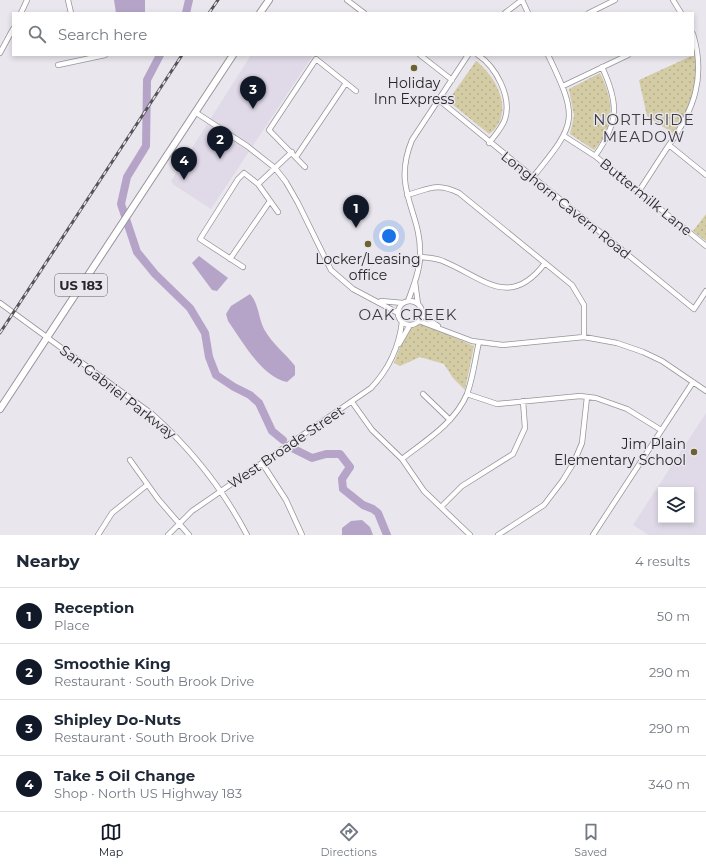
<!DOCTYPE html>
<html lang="en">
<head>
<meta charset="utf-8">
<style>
	:root { --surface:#fff; --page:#f6f6f7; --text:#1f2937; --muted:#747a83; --line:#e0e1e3; --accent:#111827 }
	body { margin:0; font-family:Montserrat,sans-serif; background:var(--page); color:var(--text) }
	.controls { position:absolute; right:12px; bottom:12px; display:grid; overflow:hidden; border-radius:0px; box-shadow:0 2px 6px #0003 }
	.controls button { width:36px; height:36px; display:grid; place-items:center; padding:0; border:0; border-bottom:1px solid var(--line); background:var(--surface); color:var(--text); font:20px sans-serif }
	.you { position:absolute; left:389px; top:236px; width:14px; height:14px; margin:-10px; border:3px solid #fff; border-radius:50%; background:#1a73e8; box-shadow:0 0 0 6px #1a73e833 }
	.badge { display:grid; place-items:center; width:26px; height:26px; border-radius:50%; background:var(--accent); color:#fff; font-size:13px; font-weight:700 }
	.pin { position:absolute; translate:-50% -33px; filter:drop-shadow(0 1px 2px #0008) }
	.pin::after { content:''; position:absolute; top:21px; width:14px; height:12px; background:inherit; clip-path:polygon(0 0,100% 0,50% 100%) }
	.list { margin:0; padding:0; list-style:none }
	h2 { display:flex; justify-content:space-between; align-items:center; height:52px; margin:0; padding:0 16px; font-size:17px }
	h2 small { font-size:13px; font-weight:400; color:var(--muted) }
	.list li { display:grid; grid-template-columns:26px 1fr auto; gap:12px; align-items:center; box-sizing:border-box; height:56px; padding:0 16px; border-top:1px solid var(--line) }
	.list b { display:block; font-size:15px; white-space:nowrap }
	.list p { margin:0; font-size:13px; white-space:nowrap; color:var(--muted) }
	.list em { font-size:13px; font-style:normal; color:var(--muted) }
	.icon { flex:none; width:22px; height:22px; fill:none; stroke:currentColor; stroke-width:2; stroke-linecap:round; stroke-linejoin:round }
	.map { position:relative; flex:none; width:706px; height:535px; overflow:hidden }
	.search { position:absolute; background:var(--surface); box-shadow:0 2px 6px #0003; left:12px; right:12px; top:12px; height:44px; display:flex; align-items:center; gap:10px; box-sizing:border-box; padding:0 14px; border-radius:0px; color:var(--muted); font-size:15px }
	.sheet { height:276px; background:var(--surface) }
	nav { display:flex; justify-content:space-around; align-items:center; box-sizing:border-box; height:56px; border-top:1px solid var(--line); background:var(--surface); font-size:11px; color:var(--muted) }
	nav a { display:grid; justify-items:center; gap:2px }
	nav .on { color:var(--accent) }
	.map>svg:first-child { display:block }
</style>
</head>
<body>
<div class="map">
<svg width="706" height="535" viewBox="0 0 706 535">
	<defs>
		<pattern id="park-dots" width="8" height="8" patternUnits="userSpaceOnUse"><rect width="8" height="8" fill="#d3cca5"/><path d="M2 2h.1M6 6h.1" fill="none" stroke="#b5af8e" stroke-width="1.8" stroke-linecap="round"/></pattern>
	</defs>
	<rect width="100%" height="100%" fill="#e9e6ed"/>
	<path fill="#e0d9e8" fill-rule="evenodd" d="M251,55h62l-102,154 -37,-24 -3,-4z
		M706,413v122h-57l-16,-10zM661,490h30v30h-30z"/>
	<path fill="url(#park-dots)" d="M698,53c6,35 -5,52 -24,81l-27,-18 -8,-36z
		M476,61c21,16 40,53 13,73l-37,-30 -2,-6z
		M600,73c14,29 16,52 -6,77l-24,-16 4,-18 -5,-27z
		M706,214v27l-13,-10z
		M423,324l51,22 -9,44 -12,-12 -9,-14 -24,-7 -20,9 -6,-3 7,-19 10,-17z"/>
	<path fill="#b5a4c8" d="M114,0h31v13h-29z
		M199,256l29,22 -11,13 -5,-1 -20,-27z
		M250,294c9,10 8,23 14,35 8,15 21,24 31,37v9l-8,7c-26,-6 -44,-40 -59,-61l-2,-7 5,-8z
		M362,520l8,7 3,8h-31v-7l9,-7z"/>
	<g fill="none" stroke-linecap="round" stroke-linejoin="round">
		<path stroke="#b5a4c8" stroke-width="8" d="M186,13l3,-13
			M160,55l-13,25 -1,66 -19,31 -6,27 16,48 18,22 35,34 15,25 4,24 7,18 18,12 16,8 9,8 13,28 11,9
			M294,449l18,9 14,-4h14l10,13 -8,12 1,10 20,16 10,4 5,4 9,22"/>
		<defs>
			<path id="minor" d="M68,0l3,13
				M347,0l17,13
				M522,0l6,13
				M673,0l8,13
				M21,13l6,-13
				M505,13l17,-13
				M589,13l26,-13
				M0,53l13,-24
				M420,55l32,25
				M478,55c18,12 34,42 27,64 -3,9 -10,16 -16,24
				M58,65l47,-10
				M563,86l65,-31
				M439,100l255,209 12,-18
				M195,112l52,34 28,22 11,14 12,21 33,67 22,19 45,24
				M564,136l31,20 111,90
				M669,145l37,30
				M595,156c24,-34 24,-52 7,-89
				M296,157l50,-74
				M305,167l-36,-37 47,-71 40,32
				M533,177c44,-54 46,-58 15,-122
				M258,184l34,-32
				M639,191c10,-15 20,-31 30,-46 25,-35 37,-68 24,-111
				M407,195c22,-6 30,-13 52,-2l113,92 12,20v32
				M421,257c7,1 16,1 24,5 38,16 65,48 100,1
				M230,259l40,-58
				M243,267l-43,-28 38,-60 6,-6 14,11 20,28
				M415,282l3,22
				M398 313a12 12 0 1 1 24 0a12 12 0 1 1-24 0Z
				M381,301l22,2
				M408,301c5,-14 12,-30 12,-45 2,-45 -29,-65 -8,-116l56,-85
				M0,303l152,111c39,35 71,75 95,121
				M422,315l16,11
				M419,321l53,20 31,4 81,-8 33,6 26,9 19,9 44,30
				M399,344l11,-19
				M423,394l27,26
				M467,394l30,10 83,-8 16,2 31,11 34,21
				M352,402l20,28 30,29 22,32 46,44
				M402,459c23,-18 53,-36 65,-65 6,-16 8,-35 12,-52
				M130,460l28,39 31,36
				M262,463l24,37 16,35
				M441,507l21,-21 51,-32 12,-26 -2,-27
				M98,535l14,-22 35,-28
				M168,535l24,-24 179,-123c17,-18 28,-41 31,-66
				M498,535l46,-30 19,-25 11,-18 8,-19 5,-46
				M593,535l100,-153"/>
			<path id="major" d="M260,13l9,-13
				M0,409l233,-354"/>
		</defs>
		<use href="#minor" stroke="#98949b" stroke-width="6"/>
		<use href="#major" stroke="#98949b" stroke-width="8"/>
		<use href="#minor" stroke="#fff" stroke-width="4.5"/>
		<use href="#major" stroke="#fff" stroke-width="6"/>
		<defs>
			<path id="rail" d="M209,13l9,-13
				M0,333l182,-278"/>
		</defs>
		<use href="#rail" stroke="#565458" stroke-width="3"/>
		<use href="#rail" stroke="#e9e6ed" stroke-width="1.5" stroke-dasharray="4.5" stroke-linecap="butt"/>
	</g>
	<g fill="#6c622f" stroke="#e9e6ed" stroke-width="1.5">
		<circle cx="414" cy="68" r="4"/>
		<circle cx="368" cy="244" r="4"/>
		<circle cx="694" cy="452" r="4"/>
	</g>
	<g text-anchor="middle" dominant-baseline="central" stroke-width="3" stroke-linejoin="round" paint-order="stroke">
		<rect fill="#e9e6ed" stroke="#626064" stroke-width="1" x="55" y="274" width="52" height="22" rx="3"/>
		<g font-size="13" font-weight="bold" fill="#282629">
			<text x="81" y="285">US 183</text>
		</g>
		<g font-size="14" fill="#282629" stroke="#e9e6ed">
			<text x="414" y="83">Holiday<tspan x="414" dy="16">Inn Express</tspan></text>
			<text x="368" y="259">Locker/Leasing<tspan x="368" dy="16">office</tspan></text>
			<text x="686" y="444" text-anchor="end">Jim Plain<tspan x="686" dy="16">Elementary School</tspan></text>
		</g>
		<g font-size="14" fill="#282629" stroke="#e9e6ed">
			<text transform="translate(646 197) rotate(39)">Buttermilk Lane</text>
			<text transform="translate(566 205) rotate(39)">Longhorn Cavern Road</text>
			<text transform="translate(118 392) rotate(38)">San Gabriel Parkway</text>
			<text transform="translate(286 447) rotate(-34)">West Broade Street</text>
		</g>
		<g font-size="15" letter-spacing="1" fill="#3f3c42" stroke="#e9e6ed">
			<text x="644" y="119">NORTHSIDE<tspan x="644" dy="17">MEADOW</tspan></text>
			<text x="408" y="314">OAK CREEK</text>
		</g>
	</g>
</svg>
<div class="controls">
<button><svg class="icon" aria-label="layers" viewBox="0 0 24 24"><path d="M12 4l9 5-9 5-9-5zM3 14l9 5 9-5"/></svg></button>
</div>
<div class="you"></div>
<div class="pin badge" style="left:356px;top:228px">1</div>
<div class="pin badge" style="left:220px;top:159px">2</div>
<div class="pin badge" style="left:253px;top:109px">3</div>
<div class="pin badge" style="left:184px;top:180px">4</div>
<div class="search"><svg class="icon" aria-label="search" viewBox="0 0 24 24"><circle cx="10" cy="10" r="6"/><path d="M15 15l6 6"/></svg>Search here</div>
</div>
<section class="sheet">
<h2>Nearby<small>4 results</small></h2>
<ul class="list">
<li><span class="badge">1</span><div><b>Reception</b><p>Place</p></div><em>50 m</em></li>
<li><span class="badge">2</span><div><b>Smoothie King</b><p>Restaurant · South Brook Drive</p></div><em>290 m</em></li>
<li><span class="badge">3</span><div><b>Shipley Do-Nuts</b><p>Restaurant · South Brook Drive</p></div><em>290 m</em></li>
<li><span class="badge">4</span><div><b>Take 5 Oil Change</b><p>Shop · North US Highway 183</p></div><em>340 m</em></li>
</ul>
</section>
<nav>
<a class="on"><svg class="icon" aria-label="map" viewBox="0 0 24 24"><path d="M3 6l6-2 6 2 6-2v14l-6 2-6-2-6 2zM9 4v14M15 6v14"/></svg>Map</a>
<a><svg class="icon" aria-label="directions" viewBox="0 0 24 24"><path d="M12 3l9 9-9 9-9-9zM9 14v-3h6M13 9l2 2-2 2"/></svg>Directions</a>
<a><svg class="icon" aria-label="saved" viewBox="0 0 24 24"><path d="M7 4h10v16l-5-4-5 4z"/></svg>Saved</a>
</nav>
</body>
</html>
